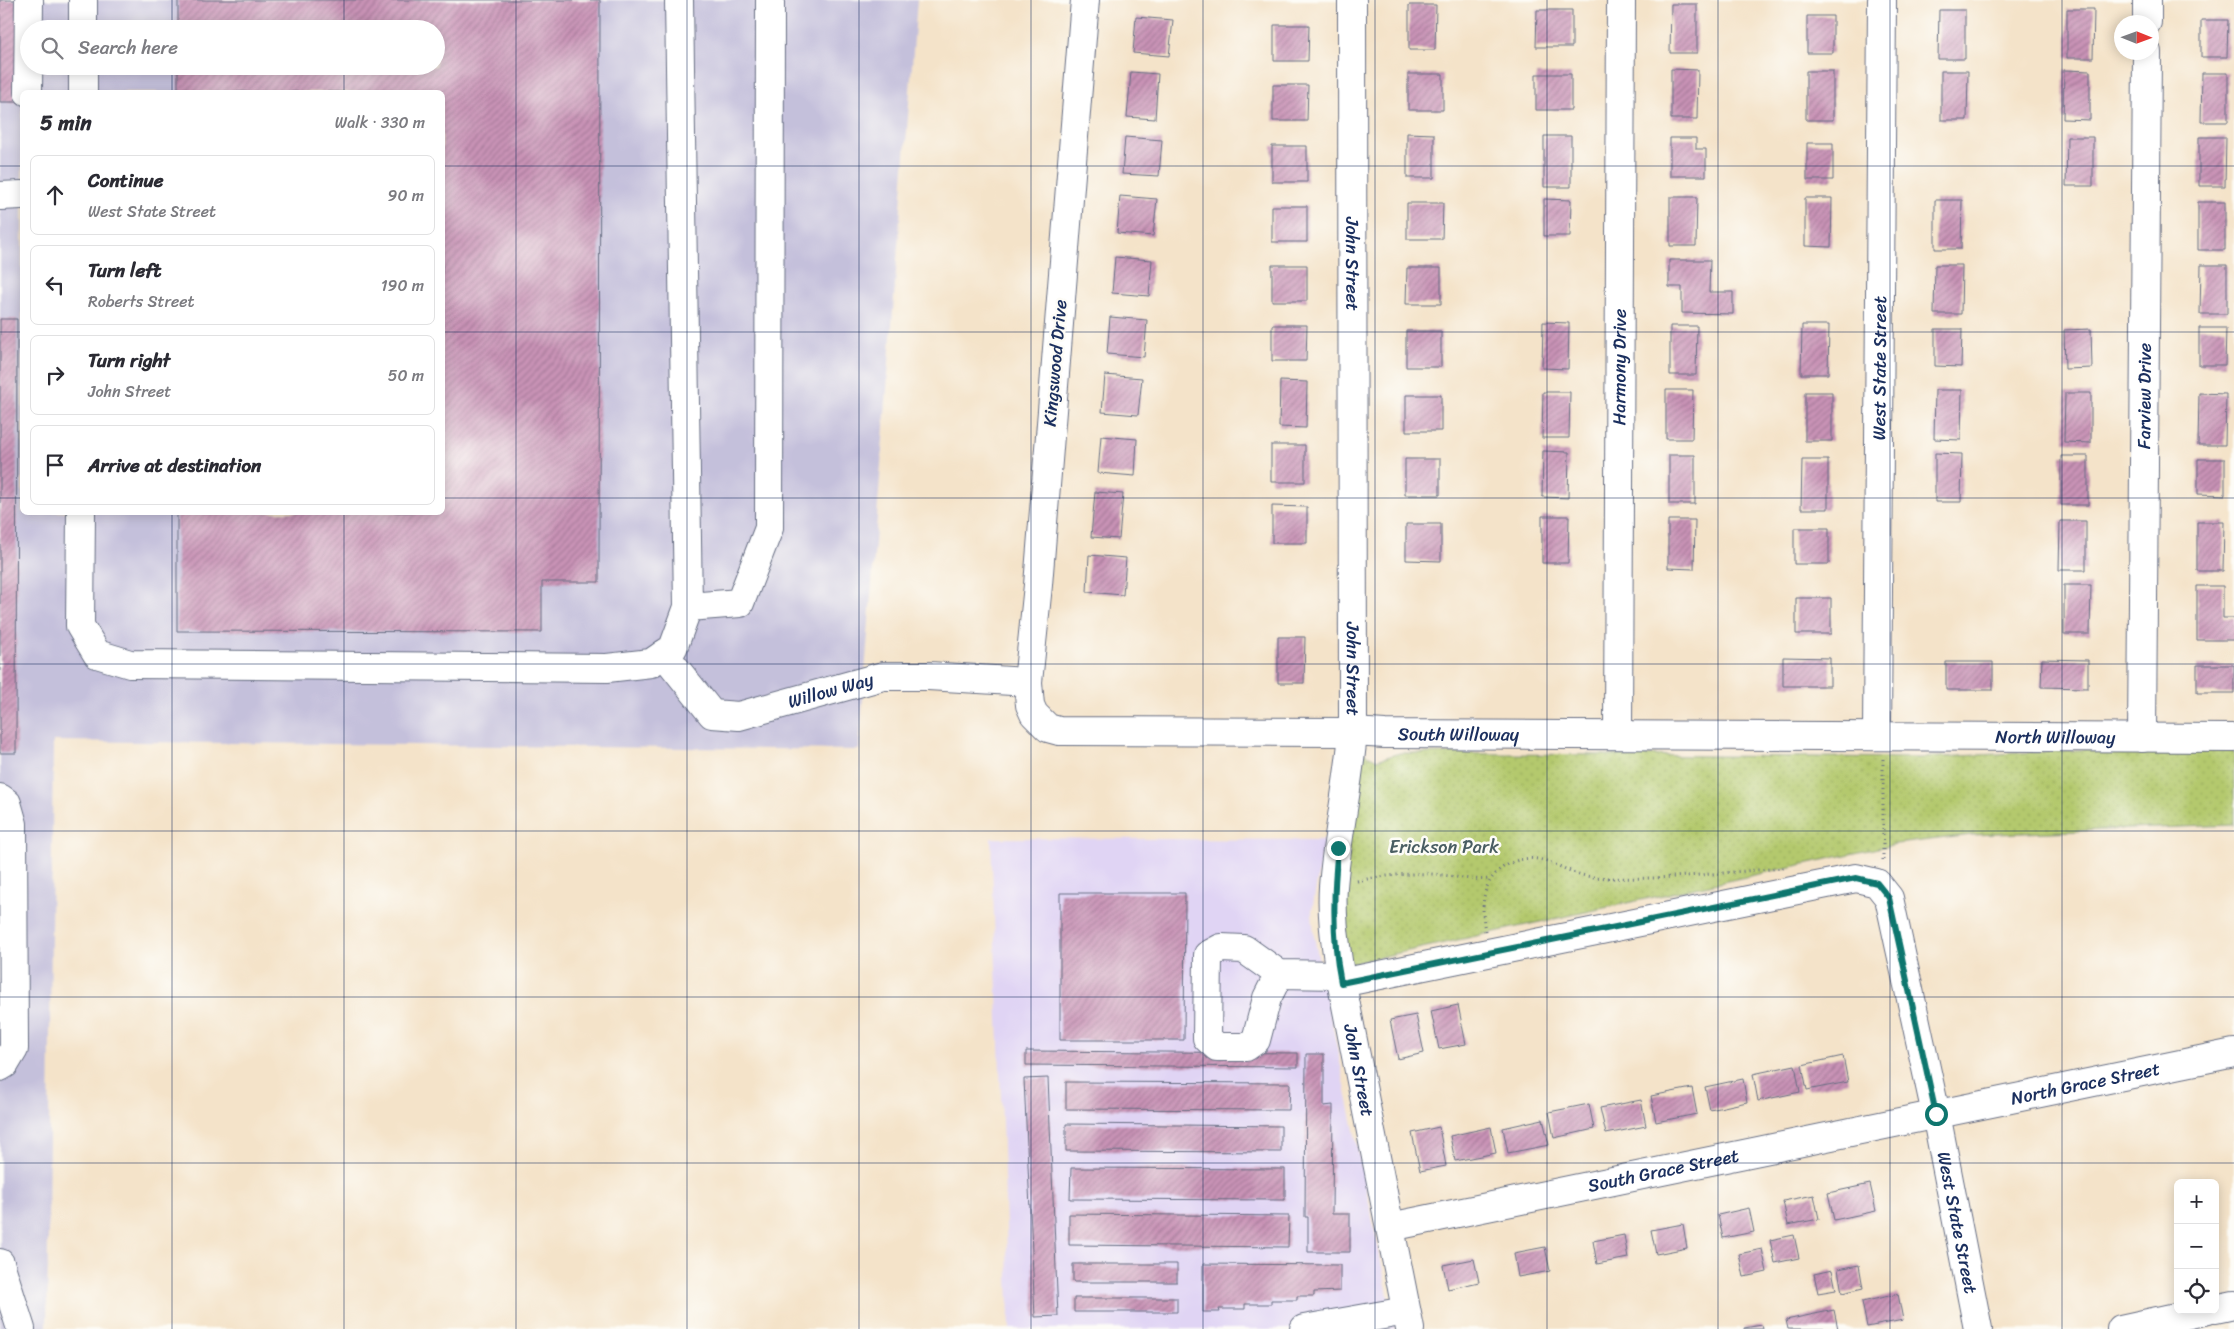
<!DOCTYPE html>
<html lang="en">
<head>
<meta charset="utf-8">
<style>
	:root { --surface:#fff; --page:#f7f7f7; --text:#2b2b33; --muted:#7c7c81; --line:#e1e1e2 }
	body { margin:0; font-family:Sriracha,sans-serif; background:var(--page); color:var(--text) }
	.controls { position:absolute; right:15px; bottom:15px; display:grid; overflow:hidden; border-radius:8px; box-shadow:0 2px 12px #0003 }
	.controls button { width:45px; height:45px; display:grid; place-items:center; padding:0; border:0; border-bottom:1px solid var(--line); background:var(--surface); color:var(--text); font:25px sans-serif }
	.compass { position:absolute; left:2114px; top:15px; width:45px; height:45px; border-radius:50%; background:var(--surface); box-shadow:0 2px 12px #0003; rotate:91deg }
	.stop { position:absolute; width:15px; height:15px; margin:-11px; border:4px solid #0f766e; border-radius:50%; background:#fff }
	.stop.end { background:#0f766e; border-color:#fff; box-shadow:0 1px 5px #0008 }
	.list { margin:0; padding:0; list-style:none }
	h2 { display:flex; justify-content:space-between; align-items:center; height:65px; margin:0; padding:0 20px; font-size:21px }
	h2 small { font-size:16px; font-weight:400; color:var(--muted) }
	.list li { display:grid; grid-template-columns:32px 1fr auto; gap:15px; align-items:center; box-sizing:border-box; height:80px; margin:0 10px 10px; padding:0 10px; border:1px solid var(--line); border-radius:8px }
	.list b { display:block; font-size:19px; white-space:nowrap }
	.list p { margin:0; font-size:16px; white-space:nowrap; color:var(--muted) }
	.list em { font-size:16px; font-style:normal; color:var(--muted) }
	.icon { flex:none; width:28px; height:28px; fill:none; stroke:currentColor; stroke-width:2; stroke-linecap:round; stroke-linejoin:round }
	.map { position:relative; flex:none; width:2234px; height:1329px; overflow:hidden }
	.search { position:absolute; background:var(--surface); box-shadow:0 2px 12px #0003; left:20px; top:20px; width:425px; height:55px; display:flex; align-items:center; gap:12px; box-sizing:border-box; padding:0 18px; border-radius:28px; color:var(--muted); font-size:19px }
	.panel { position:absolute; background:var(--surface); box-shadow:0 2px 12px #0003; left:20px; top:90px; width:425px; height:425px; border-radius:8px }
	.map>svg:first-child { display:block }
</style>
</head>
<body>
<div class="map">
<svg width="2234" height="1329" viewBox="0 0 2234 1329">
	<defs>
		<pattern id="park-dots" width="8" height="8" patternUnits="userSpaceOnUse" patternTransform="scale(1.25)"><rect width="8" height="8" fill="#b4c96d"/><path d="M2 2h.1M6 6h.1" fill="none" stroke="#9aad61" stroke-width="1.8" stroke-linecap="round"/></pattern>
		<pattern id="building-hatch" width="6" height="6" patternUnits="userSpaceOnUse" patternTransform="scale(1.25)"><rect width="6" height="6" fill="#c993b6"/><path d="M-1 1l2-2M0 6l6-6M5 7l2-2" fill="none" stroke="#a27897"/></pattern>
	</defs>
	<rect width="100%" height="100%" fill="#fdfcf7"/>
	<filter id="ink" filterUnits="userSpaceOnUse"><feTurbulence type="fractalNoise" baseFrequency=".02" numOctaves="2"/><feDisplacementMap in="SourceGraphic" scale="10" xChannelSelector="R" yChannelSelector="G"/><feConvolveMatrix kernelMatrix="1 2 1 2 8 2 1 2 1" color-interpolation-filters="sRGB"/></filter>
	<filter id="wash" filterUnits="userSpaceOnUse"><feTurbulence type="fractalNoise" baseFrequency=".0096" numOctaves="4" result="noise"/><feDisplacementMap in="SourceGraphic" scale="20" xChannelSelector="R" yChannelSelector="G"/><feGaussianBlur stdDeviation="1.12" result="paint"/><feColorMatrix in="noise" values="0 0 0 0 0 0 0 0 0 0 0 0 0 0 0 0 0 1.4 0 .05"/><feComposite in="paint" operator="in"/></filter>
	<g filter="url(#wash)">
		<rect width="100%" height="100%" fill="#f4e3c9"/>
		<path fill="#e0d4f4" d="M991,838l333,2 -12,71 2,25 81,393h-385z"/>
		<path fill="#c4c0db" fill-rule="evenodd" d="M0,0h917l-58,750 -806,-9 -6,588h-47zM29,29h407v37h-407zM22,92h420v420h-420z"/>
		<path fill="url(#park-dots)" stroke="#687c66" d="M2196,744l38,1v80l-262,10 -76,9 -552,121 -5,-79 25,-133 13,7 23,-7 519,5z"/>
		<g id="blocks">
			<path fill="url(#building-hatch)" d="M0,0h18v102h-18z
				M178,0h422l-1,582h-57v50l-365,-1v-119h265v-420h-264v-26h258v-37h-258z
				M1671,4h26v49h-27z
				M1409,5h27l-1,45h-26z
				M2067,9h27l-1,49h-26z
				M1537,10h35v37h-36z
				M1939,10h26v49h-27z
				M1807,16h26v37h-26z
				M1136,17l37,3 -4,36 -36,-3z
				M2201,20h27l-1,37h-26z
				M1274,25h35l-1,36h-34z
				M1671,69l27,1 -1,49h-26z
				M2064,70l26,1v49l-27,-1z
				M1806,71h27v49h-27z
				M1941,71h27l-1,49h-26z
				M1131,72l27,2 -3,45 -28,-2z
				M2202,73h26v49h-27z
				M1408,74h35v36h-35z
				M1536,74h35v36h-35z
				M1273,85h35l-1,36h-34z
				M1407,133l27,1v44h-27z
				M1544,136h27v51h-27z
				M1125,137l37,3 -3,36 -37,-2z
				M2067,137h26v49h-27z
				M2199,137h27l-1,49h-26z
				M1670,138h26v11h10v27h-36z
				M1807,143h26v37h-26z
				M1272,146h35v36h-35z
				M1120,196l37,3 -4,37 -36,-3z
				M1670,197h27l-1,49h-26z
				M1805,198h27l-1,49 -26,-1z
				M1544,199l27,1 -1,36h-26z
				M1935,200h27l-1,49h-26z
				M2198,202h27v48h-27z
				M1407,203h36l-1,36h-35z
				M1272,206h35v36h-35z
				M1115,257l37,3 -3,36 -37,-3z
				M1669,260h41l-1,32h24v22l-51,-1v-26h-13z
				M1272,265h35v36h-35z
				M1935,265h27l-1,49h-27z
				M2201,265h26v49h-27z
				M1407,268h34v36h-35z
				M1110,317l37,3 -3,37 -37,-3z
				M0,319h17l-1,434h-16z
				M1543,322l26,1 -1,46 -26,-1z
				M1272,325h35l-1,36h-34z
				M1802,325h27l-1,49h-27z
				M1670,326h27l-1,49h-26z
				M2199,328h27l-1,37h-26z
				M1935,329h27l-1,38 -26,-1z
				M2091,329l1,39 -27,1 -1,-39z
				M1406,331h35v36h-35z
				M1105,375l37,3 -4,37 -36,-3z
				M1280,381l27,1 -1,46 -27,-1z
				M1666,390h27l-1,49h-26z
				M1935,390h27l-1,50 -27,-1z
				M1543,392h27l-1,46h-27z
				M1805,392h27v49h-27z
				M2065,393h26v50l-27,-1z
				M2199,393l27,1 -1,51h-27z
				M1406,395h35v36h-35z
				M1101,436l36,3 -2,37 -37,-3z
				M1271,445h34v37h-34z
				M1543,451l26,1 -1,46 -26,-1z
				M1935,453l27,1 -1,48h-26z
				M1669,455h26v49h-26z
				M2061,456h27v49h-27z
				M1405,459h35v36h-35z
				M2198,459h27v36l-27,-1z
				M1802,460h26v49h-27z
				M1095,492l28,2 -4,45 -28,-2z
				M1272,506l35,1v36h-35z
				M1542,516h27l-1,47h-26z
				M1668,520h27l-1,49 -26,-1z
				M2060,521h26v49h-27z
				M2197,522h27l-1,49h-26z
				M1406,524h35v37l-35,-1z
				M1794,528h35v36h-35z
				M1089,555l37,3 -3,37 -36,-3z
				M2064,585h27l-1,49h-26z
				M2197,586h26v32h11v22h-37z
				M1796,598h35v36h-35z
				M1278,637h27l-1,46h-26z
				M1783,657l47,1v28h-47z
				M2042,659l46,1v28l-47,-1z
				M1946,662h47v28h-47z
				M2197,665h37v28h-37z
				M1060,893h125l-1,147h-124z
				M1458,1005l8,39 -27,5 -8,-38z
				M1416,1015l8,38 -26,6 -8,-39z
				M1026,1051l272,2v14l-272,-2z
				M1306,1054h18v52l9,-1 -1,109h18v38h-42v-35h-3z
				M1843,1056l5,26 -41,8 -5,-25z
				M1795,1065l5,27 -42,9 -5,-27z
				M1048,1078l10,238 -23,1 -11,-238z
				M1743,1079l4,23 -37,8 -5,-23z
				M1066,1082l224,1 -1,27 -223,-1z
				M1692,1088l5,26 -41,8 -5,-26z
				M1641,1100l5,26 -40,8 -6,-26z
				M1589,1104l5,25 -40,9 -5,-26z
				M1543,1119l6,26 -41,8 -5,-25z
				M1066,1124l215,2v26l-215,-1z
				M1439,1127l7,39 -26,5 -8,-38z
				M1491,1127l5,26 -41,8 -5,-25z
				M1071,1168l214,1v31l-215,-1z
				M1870,1184l6,27 -42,9 -6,-27z
				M1814,1195l5,24 -31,6 -5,-24z
				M1749,1208l5,24 -31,6 -5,-23z
				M1069,1214l220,2 -1,31 -219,-2z
				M1683,1224l4,24 -31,6 -5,-24z
				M1624,1235l4,23 -31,6 -4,-23z
				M1794,1235l5,23 -24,5 -5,-23z
				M1545,1247l5,24 -32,6 -4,-24z
				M1762,1249l5,23 -23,5 -5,-23z
				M1474,1259l5,23 -31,7 -5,-24z
				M1073,1264h104v18h-104z
				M1203,1264l137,1v26l-26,1v4h-17v4h-26v4h-26v5h-26l1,3h-17z
				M1859,1265l4,23 -21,5 -4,-24z
				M1832,1270l4,20 -18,3 -4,-19z
				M1898,1294l5,26 -36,7 -5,-25z
				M1074,1298h103v14h-103z
				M1834,1310l4,19h-50l-2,-9z
				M1762,1325l1,4h-19v-1z"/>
		</g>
	</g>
	<g filter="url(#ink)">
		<use href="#blocks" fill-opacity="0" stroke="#676e83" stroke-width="1"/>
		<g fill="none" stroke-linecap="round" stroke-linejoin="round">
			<defs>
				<g id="minor">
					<path d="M679,0l9,607 52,-4 29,-75 1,-528"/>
					<path id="s1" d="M1085,0l-47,585 -10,97 2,23 4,9 14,14 11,3 294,1 32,2 849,4"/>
					<path id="s2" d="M1352,0l1,732c-4,52 -16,103 -20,155 -2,30 3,59 7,88l70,354"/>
					<path d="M2147,22v-22"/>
					<path d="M83,29v-29"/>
					<path d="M28,92l1,-92"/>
					<path d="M83,92v-26"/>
					<path d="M0,196l22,-1"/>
					<path d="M81,512l-1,114 17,28 33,10 477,4 44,-5 22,-15 15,-41"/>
					<path id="s3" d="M664,654l48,60 27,2 144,-40h45l100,6"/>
					<path id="s4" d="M1618,735l3,-735"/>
					<path id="s5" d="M1877,736l5,-736"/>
					<path id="s6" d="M2142,738l5,-686"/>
					<path d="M0,798l7,5 6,21 1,225 -9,15 -5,3"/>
					<path d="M1279,974l-12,24 -11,42 -10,7h-29l-10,-9 1,-83 13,-7 23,1 35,25 61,1"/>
					<path id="s7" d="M1341,983l515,-105 21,5 12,15 47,216 42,215"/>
					<path id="s8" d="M1390,1227l844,-174"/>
					<path d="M0,1263l21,66"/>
					<path d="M2215,1309l19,-4"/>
					<path d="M1304,1329l102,-18"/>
					<path d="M2121,1329l87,-19"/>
				</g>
			</defs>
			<use href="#minor" stroke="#676e83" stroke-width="30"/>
			<path stroke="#676e83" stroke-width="3" stroke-dasharray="1 4" stroke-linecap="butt" d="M1883,759v102
				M1357,881c24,-5 50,-8 74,-7 20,1 39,7 59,5
				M1485,931c-4,-25 -4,-52 22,-66 34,-19 54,9 86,12 64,5 127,-5 191,-9"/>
			<use href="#minor" stroke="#fff" stroke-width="28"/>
		</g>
	</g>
	<g fill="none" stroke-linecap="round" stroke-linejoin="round" filter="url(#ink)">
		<path stroke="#0f766e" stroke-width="6" d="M1338,848c-5,45 -6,90 3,135l515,-105 21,5 12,15 47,216"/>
	</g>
	<path fill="none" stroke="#1b2f5e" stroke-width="1" stroke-opacity="0.55" d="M172,0v29M344,0v29M516,0v1329M687,0v1329M859,0v1329M1031,0v1329M1203,0v1329M1375,0v1329M1547,0v1329M1718,0v1329M1890,0v1329M2062,0v1329M172,66v26M344,66v26M0,166h22M442,166h1792M0,332h22M442,332h1792M0,498h22M442,498h1792M172,512v817M344,512v817M0,664h2234M0,831h2234M0,997h2234M0,1163h2234"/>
	<g text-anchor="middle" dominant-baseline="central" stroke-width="5" stroke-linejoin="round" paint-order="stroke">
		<g font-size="18" fill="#1b2f5e" stroke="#fdfcf7">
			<text stroke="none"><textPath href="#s2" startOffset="264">John Street</textPath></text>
			<text transform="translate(1055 363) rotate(-85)">Kingswood Drive</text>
			<text stroke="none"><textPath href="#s4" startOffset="368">Harmony Drive</textPath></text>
			<text stroke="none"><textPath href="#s5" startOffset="368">West State Street</textPath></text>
			<text stroke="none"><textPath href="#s6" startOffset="342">Farview Drive</textPath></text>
			<text stroke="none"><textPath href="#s2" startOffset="669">John Street</textPath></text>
			<text stroke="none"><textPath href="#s3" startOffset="199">Willow Way</textPath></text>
			<text stroke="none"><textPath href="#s1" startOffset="1148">South Willoway</textPath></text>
			<text stroke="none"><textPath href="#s1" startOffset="1745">North Willoway</textPath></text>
			<text stroke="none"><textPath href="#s2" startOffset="1074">John Street</textPath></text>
			<text stroke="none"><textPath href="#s8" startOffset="710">North Grace Street</textPath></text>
			<text stroke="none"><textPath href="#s8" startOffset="279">South Grace Street</textPath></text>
			<text stroke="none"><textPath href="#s7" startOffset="898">West State Street</textPath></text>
		</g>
		<g font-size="18" fill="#495d62" stroke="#fdfcf7">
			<text x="1444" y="847">Erickson Park</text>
		</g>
	</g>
</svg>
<div class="controls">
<button>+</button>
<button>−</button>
<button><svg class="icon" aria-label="locate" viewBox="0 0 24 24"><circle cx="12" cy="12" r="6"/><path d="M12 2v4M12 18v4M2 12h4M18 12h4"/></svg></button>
</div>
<svg class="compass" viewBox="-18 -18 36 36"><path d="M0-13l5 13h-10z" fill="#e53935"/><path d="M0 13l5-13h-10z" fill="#7c7c81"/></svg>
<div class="stop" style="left:1936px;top:1114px"></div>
<div class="stop end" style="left:1338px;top:848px"></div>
<div class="search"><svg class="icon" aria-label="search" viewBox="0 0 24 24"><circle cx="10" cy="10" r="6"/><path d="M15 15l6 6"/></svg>Search here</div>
<section class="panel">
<h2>5 min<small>Walk · 330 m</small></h2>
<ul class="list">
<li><svg class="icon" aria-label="ahead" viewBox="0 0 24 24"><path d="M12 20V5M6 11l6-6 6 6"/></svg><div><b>Continue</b><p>West State Street</p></div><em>90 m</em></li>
<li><svg class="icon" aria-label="left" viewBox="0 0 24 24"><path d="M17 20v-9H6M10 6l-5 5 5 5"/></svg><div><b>Turn left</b><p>Roberts Street</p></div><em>190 m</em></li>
<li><svg class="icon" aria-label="right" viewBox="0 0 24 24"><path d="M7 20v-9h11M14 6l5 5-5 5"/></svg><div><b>Turn right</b><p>John Street</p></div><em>50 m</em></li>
<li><svg class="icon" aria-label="arrive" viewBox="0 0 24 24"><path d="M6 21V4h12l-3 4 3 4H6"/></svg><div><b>Arrive at destination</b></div></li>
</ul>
</section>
</div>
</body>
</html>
